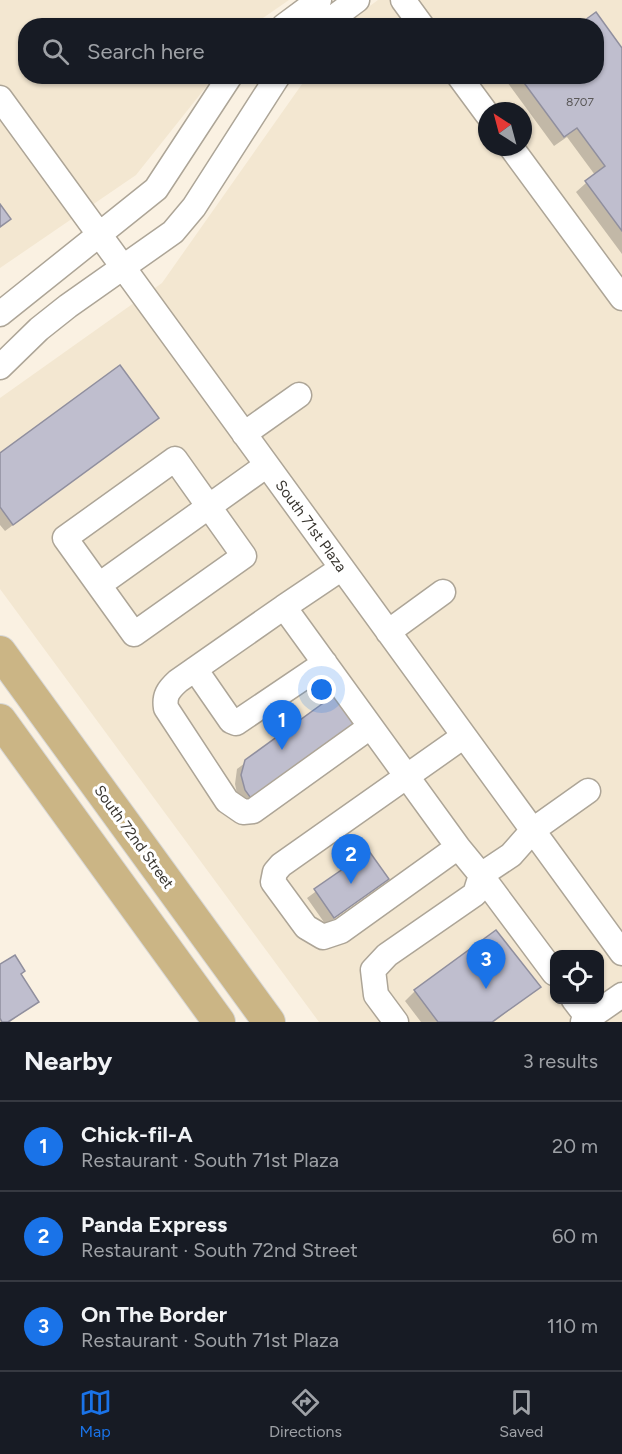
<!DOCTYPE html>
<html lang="en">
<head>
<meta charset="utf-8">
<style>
	:root { --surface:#171b24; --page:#242831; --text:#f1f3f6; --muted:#9ea1a6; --line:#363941; --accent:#1a73e8 }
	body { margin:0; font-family:Figtree,sans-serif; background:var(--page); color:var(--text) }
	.controls { position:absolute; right:18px; bottom:18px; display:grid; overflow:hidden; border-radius:12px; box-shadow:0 2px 4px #0004 }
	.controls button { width:54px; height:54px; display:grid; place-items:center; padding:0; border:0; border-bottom:2px solid var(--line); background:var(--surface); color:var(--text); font:30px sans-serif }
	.compass { position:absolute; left:478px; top:102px; width:54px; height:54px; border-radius:50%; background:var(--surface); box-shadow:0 2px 4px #0004; rotate:324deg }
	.you { position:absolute; left:322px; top:690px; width:21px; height:21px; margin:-15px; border:4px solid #fff; border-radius:50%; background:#1a73e8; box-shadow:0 0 0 9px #1a73e833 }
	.badge { display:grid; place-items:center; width:39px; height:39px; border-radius:50%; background:var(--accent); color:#fff; font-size:20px; font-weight:700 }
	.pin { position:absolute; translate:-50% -50px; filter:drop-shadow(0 2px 3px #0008) }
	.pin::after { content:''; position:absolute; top:32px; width:21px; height:18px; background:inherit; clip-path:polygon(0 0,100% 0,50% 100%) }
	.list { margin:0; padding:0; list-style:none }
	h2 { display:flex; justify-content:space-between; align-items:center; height:78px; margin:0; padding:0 24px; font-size:26px }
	h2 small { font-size:20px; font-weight:400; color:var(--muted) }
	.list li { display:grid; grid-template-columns:39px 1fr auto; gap:18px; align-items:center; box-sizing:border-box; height:90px; padding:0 24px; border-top:2px solid var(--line) }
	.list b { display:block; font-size:22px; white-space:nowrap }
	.list p { margin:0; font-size:20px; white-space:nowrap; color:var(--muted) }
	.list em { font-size:20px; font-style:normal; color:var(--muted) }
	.icon { flex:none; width:33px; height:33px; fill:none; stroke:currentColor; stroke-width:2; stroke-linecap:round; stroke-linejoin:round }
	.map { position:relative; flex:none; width:622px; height:1022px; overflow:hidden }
	.search { position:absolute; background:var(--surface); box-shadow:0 2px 4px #0004; left:18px; right:18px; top:18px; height:66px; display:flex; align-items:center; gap:15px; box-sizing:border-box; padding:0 21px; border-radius:24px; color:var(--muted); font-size:22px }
	.sheet { height:348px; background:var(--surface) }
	nav { display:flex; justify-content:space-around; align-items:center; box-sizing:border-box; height:84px; border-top:2px solid var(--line); background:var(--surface); font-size:16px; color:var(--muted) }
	nav a { display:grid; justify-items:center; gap:3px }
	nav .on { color:var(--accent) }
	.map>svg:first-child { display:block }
</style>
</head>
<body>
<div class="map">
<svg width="622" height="1022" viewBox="0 0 622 1022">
	<rect width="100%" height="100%" fill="#faf1e2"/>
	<path fill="#f3e7d1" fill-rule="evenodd" d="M0,0h289l-36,25 -227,1v50l188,1 -78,98 -136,93z
		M378,0h244v1022h-303l-319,-433v-191l162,-115 145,-206 289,-1v-50l-252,-1zM487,111h36v36h-36zM554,954h46v46h-46z"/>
	<path fill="#0003" d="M595,14l27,37v203l-46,-62 19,-17 -28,-38 -13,9 -47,-64 5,-6h84z
		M157,418l-152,113 -5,-6v-70z
		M332,698l-85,113 -9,-13 -3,-14 2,-15z
		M368,853l19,26 -61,46 -19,-27z
		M0,966l20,9 17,27 -27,20h-10z
		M539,987l-45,35h-73l-16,-21 10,-10z"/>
	<path fill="#bfbece" stroke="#908f9e" stroke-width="1.5" d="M596,12l26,36v183l-37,-50 20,-15 -28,-38 -13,9 -45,-61h77v-50h-19z
		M0,204l11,15 -11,8z
		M120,365l39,53 -146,107 -13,-18v-54z
		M333,696l25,32 -103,76 -10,-14 -4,-15 4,-15z
		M369,851l20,28 -55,39 -20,-29z
		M496,930l45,57 -49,35h-54l-24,-32z
		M15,955l10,16 -4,3 18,28 -31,20h-6l-2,-4v-54z"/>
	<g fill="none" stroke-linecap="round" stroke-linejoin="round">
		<defs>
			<path id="minor" d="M403,0l19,26
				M284,26l35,-26
				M322,26l35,-26
				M459,76l28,38
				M0,98l622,855
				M511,147l111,151
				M0,314l156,-125 74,-113
				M0,367l39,-38 29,-23 105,-74 21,-25 84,-131
				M244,434l55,-39
				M175,459l69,97 -110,78 -69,-96z
				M342,568l-58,39 174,240 23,28 -6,19 -88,61 -14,15 3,25 20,27
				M99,585l168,-120
				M284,607l-106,74c-10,9 -14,15 -12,27l61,93 16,11 10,-1 117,-84
				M388,632l55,-40
				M195,669l36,52 5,2 89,-60
				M458,847l-117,84 -18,6 -17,-10 -33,-45 2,-10 6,-7 183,-129
				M554,973l-73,-98 30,-20 22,-25 55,-39
				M574,1000l14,18
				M583,1022l39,-27"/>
			<path id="major" d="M0,652l269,370
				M0,720l219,302"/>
		</defs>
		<use href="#minor" stroke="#ada597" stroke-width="27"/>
		<use href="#major" stroke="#d7d7d6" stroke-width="34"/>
		<use href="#minor" stroke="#fff" stroke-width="24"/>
		<use href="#major" stroke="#cbb585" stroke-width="32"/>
	</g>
	<g text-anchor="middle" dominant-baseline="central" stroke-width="6" stroke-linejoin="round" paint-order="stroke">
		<g font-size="12" fill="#5a5858">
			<text x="580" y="102">8707</text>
		</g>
		<g font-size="15" fill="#393630" stroke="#fff">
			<text transform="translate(311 526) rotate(54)">South 71st Plaza</text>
			<text transform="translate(134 837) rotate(54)">South 72nd Street</text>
		</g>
	</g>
</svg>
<div class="controls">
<button><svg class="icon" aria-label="locate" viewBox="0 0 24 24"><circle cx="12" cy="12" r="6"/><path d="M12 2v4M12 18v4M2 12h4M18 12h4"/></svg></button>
</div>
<svg class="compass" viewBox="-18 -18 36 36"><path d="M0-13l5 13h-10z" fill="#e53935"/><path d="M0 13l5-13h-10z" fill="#9ea1a6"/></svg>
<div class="you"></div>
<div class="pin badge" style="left:282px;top:750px">1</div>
<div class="pin badge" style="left:351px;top:884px">2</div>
<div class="pin badge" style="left:486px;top:989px">3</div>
<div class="search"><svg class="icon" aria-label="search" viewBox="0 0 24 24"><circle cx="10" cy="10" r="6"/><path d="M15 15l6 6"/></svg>Search here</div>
</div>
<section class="sheet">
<h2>Nearby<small>3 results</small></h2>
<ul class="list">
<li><span class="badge">1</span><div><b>Chick-fil-A</b><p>Restaurant · South 71st Plaza</p></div><em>20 m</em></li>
<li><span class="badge">2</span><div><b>Panda Express</b><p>Restaurant · South 72nd Street</p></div><em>60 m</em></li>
<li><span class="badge">3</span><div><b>On The Border</b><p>Restaurant · South 71st Plaza</p></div><em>110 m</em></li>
</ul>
</section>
<nav>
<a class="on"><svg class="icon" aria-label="map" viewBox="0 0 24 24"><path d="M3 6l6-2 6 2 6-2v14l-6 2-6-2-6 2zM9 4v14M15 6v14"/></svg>Map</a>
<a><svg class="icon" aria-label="directions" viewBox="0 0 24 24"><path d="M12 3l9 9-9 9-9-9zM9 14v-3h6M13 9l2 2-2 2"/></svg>Directions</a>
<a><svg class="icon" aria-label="saved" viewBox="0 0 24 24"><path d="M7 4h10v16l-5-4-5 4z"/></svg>Saved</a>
</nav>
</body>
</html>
